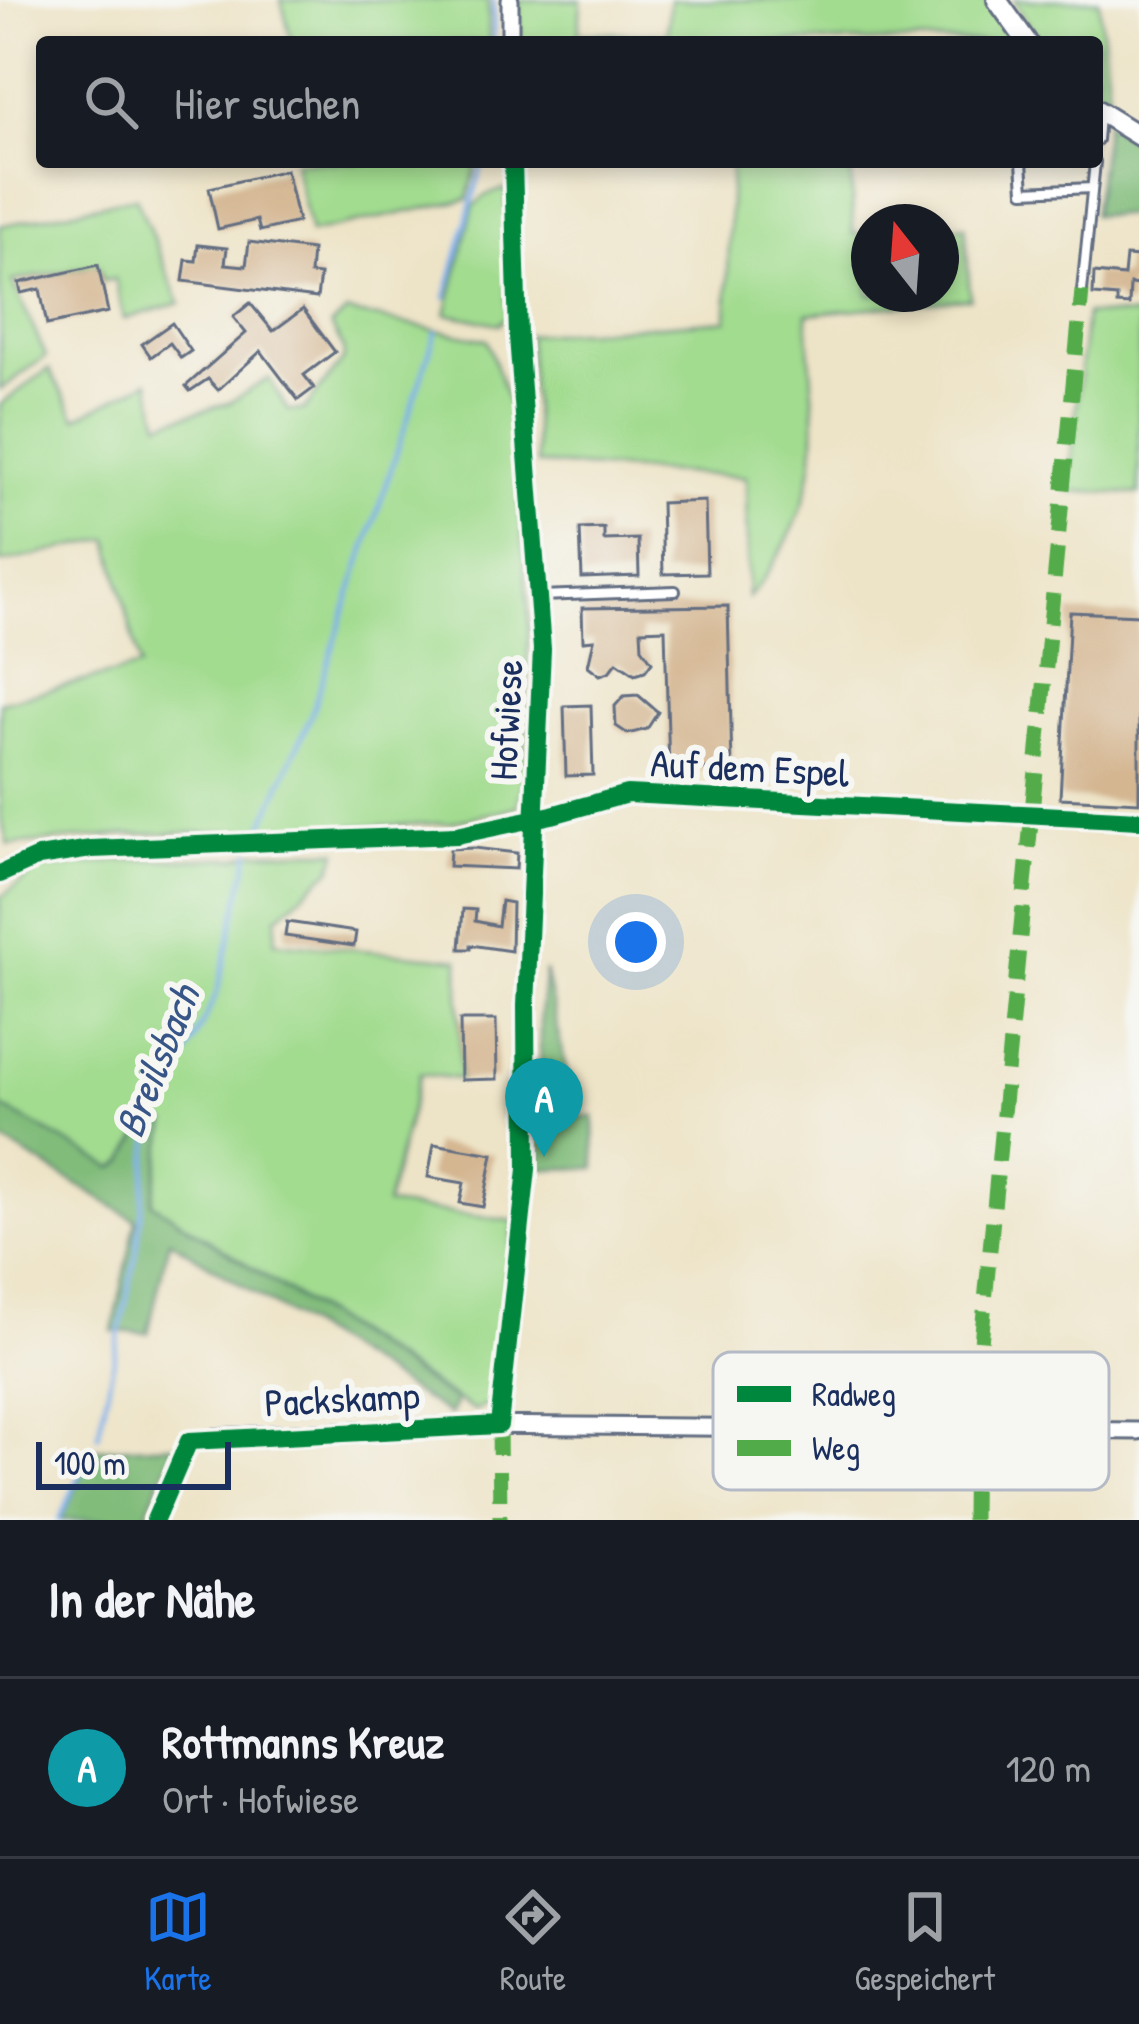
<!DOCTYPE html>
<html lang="de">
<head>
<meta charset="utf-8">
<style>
	:root { --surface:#171b24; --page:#20242c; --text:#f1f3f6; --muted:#9ea1a6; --line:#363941; --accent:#1a73e8 }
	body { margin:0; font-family:"Patrick Hand",sans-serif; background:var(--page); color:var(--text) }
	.compass { position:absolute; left:851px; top:204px; width:108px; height:108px; border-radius:50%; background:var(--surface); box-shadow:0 6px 18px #0003; rotate:343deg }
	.scale { position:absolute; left:36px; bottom:30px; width:195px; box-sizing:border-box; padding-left:12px; border:6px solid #1b2f5e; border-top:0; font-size:33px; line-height:42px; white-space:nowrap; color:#1b2f5e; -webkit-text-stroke:9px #f6f6f2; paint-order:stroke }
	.you { position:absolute; left:636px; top:942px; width:42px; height:42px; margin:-30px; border:9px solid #fff; border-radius:50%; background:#1a73e8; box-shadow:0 0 0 18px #1a73e833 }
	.badge { display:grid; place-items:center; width:78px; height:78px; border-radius:50%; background:var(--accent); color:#fff; font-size:39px; font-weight:700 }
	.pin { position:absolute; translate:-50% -99px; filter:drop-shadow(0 3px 6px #0008) }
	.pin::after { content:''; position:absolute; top:63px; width:42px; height:36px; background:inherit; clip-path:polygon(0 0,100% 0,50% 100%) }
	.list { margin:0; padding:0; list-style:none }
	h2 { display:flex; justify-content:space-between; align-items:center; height:156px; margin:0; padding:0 48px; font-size:51px }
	h2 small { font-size:39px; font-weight:400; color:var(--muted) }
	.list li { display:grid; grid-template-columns:78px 1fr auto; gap:36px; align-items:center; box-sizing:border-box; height:180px; padding:0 48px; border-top:3px solid var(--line) }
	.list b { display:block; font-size:45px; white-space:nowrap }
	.list p { margin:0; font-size:39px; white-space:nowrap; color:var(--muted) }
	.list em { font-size:39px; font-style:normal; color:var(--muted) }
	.icon { flex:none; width:66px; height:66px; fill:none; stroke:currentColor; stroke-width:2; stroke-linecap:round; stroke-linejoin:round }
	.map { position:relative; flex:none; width:1139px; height:1520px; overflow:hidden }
	.search { position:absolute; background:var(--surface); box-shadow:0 6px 18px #0003; left:36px; right:36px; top:36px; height:132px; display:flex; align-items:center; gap:30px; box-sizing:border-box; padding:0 42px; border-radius:12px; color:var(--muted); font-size:45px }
	.sheet { height:336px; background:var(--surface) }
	nav { display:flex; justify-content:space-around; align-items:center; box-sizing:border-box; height:168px; border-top:3px solid var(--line); background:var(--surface); font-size:33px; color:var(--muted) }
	nav a { display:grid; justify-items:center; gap:6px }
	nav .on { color:var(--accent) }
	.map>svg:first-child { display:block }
</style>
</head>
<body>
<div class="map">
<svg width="1139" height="1520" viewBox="0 0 1139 1520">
	<rect width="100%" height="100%" fill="#f6f6f2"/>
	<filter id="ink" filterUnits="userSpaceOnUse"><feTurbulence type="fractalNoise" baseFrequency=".00833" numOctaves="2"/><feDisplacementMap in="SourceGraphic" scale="24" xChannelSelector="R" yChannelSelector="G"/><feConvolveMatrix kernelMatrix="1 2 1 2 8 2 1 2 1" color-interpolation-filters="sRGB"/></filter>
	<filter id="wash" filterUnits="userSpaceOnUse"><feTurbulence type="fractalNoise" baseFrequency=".004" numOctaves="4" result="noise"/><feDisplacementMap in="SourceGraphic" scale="48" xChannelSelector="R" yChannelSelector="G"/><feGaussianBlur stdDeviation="2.7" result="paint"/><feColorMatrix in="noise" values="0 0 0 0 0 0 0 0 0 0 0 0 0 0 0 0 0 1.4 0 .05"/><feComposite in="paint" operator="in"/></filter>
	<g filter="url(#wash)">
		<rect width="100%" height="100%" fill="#ede3c6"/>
		<path fill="#a2dc8f" stroke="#5e8676" stroke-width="3" d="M281,0h207l1,42h-197z
			M519,0h62l-2,33 88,1 3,-34h318l32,42h-500z
			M1014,0h85l11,108 -13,-10v-56h-57z
			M294,162h183l-9,37 -158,34z
			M731,162h120l2,72h16v60h72v-66l24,-2 5,72 -163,16c4,86 23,151 -22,230 -12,20 -21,38 -37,54l-2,-121 -209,-13 -9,-129 199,-15z
			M506,189l1,128 -8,7 -53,-10 28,-108 12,-11z
			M136,197l44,106 -56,16 -9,-40 -12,2 -5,-16 -86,16 34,75 -46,34v-164z
			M347,312l140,28 25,73 17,203 -4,162 -8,29 -67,16 -327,12 -115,10 -8,-30v-113l140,-35 -31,-128 -109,24v-158l49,-36 27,49 73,-37 11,42 69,-20 40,-25 19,33 16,-1 40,-51 -1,-12 -12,-22z
			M1086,314l53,2v178l-71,-3z
			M338,851l-7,18 -54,48 -2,25 184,17 1,120 -40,-5 -34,131 128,16 -23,182 -17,8 -322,-208 15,-80 -16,-7 -27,46 -10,7 -114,-63v-208l40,-30 91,-8 105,-2 18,-6z"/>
		<path fill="#81bc7a" stroke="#4e766c" stroke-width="3" d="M1106,122l33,22 -3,71h-43z
			M545,970l31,147h18l1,51 -55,1v-154z
			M0,1106l114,62 10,-6 27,-47 16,8 -15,80 304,198 -6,14 -281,-175 -21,93 -35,-2 23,-111 -136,-81z
			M175,1445l-31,75h-83l33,-71z"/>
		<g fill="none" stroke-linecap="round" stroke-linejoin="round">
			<path stroke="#7cafe9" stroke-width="4.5" d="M493,0l1,42
				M446,297l37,-135
				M259,834l51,-116 126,-386
				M98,1436l39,-186 14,-119 66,-138 33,-141
				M59,1520l33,-70"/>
		</g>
		<g id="blocks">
			<path fill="#d4b691" d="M286,170l12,52 -38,9 -3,-11 -39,9 -9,-41z
				M249,242l63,8 -2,24 10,1 -3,23 -134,-17 3,-21 10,1 2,-16 29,3 -2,16 21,2z
				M1126,256l13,1v28l-9,-1 -1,21 -12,-1v-7l-24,-2 1,-22 30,3z
				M98,265l10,47 -61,13 -7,-36 -19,4 -2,-10z
				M250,303l23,28 30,-22 32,43 -31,23 10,13 -16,12 -37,-49 -43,39 -10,-11 -18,12 -4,-5 60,-53 -13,-16z
				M172,323l19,28 -10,7 -11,-15 -19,14 -9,-13z
				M705,501l2,72 -44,1 -2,-71z
				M604,528v12l34,-1 1,37 -57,2 -2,-49z
				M728,606l4,162 -63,2 -4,-141 -24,1 1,18 10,14 -7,9 -10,3 -18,-12 -8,10 -9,3 -12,-9 6,-26 -11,1 -1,-33z
				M1070,612l69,3v187l-79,-4z
				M638,695l20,17 -11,17 -19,5 -12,-8 -1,-20 9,-10z
				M591,705l2,70 -27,1 -2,-70z
				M474,848l43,5 -1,16 -67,-3 1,-17z
				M501,901l11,2 -1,48 -40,-6v4h-11l3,-40 13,1 -1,11 23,5z
				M287,922l69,10 -2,14 -69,-10z
				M460,1020h36l1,59 -36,1z
				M434,1144l59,10 -10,53 -23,-4 4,-20 -36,-6z"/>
		</g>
	</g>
	<g filter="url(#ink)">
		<use href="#blocks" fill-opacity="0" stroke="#646e82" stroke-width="3"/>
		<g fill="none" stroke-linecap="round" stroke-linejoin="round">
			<defs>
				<path id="service" d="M1097,140l2,-23
					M1022,162l2,29 68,-3
					M1082,291l13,-129
					M540,596l135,-5"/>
				<path id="minor" d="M510,0v42
					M0,874l38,-17 53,-8 366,-14 95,-20 75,-21 512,26
					M499,1425l28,-256 -1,-163 16,-357 -24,-312 -5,-175
					M155,1520l34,-79 25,-4 248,-12 677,6"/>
				<path id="tertiary" d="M997,0l30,42
					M1097,110l42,26"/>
			</defs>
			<use href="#service" stroke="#646e82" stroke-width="14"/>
			<use href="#minor" stroke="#646e82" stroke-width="21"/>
			<use href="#tertiary" stroke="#646e82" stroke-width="24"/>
			<use href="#service" stroke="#fff" stroke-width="8"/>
			<use href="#minor" stroke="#fff" stroke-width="15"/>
			<use href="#tertiary" stroke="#fff" stroke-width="18"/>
			<path stroke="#52ab49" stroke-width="15" stroke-dasharray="30 15" stroke-linecap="butt" d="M499,1425l1,95
				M973,1520l1,-104 108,-1125"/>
			<defs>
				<path id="cycleway" d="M0,874l38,-17 53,-8 366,-14 95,-20 75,-21 512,26
					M155,1520l34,-79 310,-16 28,-256 -1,-163 16,-357 -24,-312 -5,-175"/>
			</defs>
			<use href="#cycleway" stroke="#f6f6f2" stroke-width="26"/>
			<use href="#cycleway" stroke="#00873e" stroke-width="18"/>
		</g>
	</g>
	<g text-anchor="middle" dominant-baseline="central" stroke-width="12" stroke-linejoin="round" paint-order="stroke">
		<g font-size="39" fill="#1b2f5e" stroke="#f6f6f2">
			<text transform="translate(505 720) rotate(-87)">Hofwiese</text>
			<text transform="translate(750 767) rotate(3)">Auf dem Espel</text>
			<text transform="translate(342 1398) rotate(-3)">Packskamp</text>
		</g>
		<g font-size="42" font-style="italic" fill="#385588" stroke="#f6f6f2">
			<text transform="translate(156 1061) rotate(-68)">Breilsbach</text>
		</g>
	</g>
	<rect x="713" y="1352" width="396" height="138" rx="18" fill="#f6f6f2" stroke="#b4bac6" stroke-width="3"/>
	<rect x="737" y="1386" width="54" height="16" fill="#00873e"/>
	<rect x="737" y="1440" width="54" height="16" fill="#52ab49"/>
	<g font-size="33" fill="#1b2f5e">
		<text x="812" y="1406">Radweg</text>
		<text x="812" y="1460">Weg</text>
	</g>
</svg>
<svg class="compass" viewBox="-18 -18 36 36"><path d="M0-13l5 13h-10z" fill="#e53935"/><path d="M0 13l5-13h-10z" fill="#9ea1a6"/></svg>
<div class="scale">100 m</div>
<div class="you"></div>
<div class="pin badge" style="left:544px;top:1157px;background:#0f9aa8">A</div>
<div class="search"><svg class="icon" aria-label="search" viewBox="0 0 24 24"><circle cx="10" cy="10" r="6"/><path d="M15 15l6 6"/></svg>Hier suchen</div>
</div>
<section class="sheet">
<h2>In der Nähe<small></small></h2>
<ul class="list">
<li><span class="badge" style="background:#0f9aa8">A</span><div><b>Rottmanns Kreuz</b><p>Ort · Hofwiese</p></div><em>120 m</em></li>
</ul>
</section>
<nav>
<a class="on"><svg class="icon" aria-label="map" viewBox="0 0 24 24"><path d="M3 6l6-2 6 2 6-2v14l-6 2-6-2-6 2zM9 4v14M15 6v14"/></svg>Karte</a>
<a><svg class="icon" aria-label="directions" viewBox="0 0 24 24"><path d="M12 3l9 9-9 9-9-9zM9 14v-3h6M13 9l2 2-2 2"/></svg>Route</a>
<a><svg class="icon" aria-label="saved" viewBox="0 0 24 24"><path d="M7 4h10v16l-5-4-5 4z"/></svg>Gespeichert</a>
</nav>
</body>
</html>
